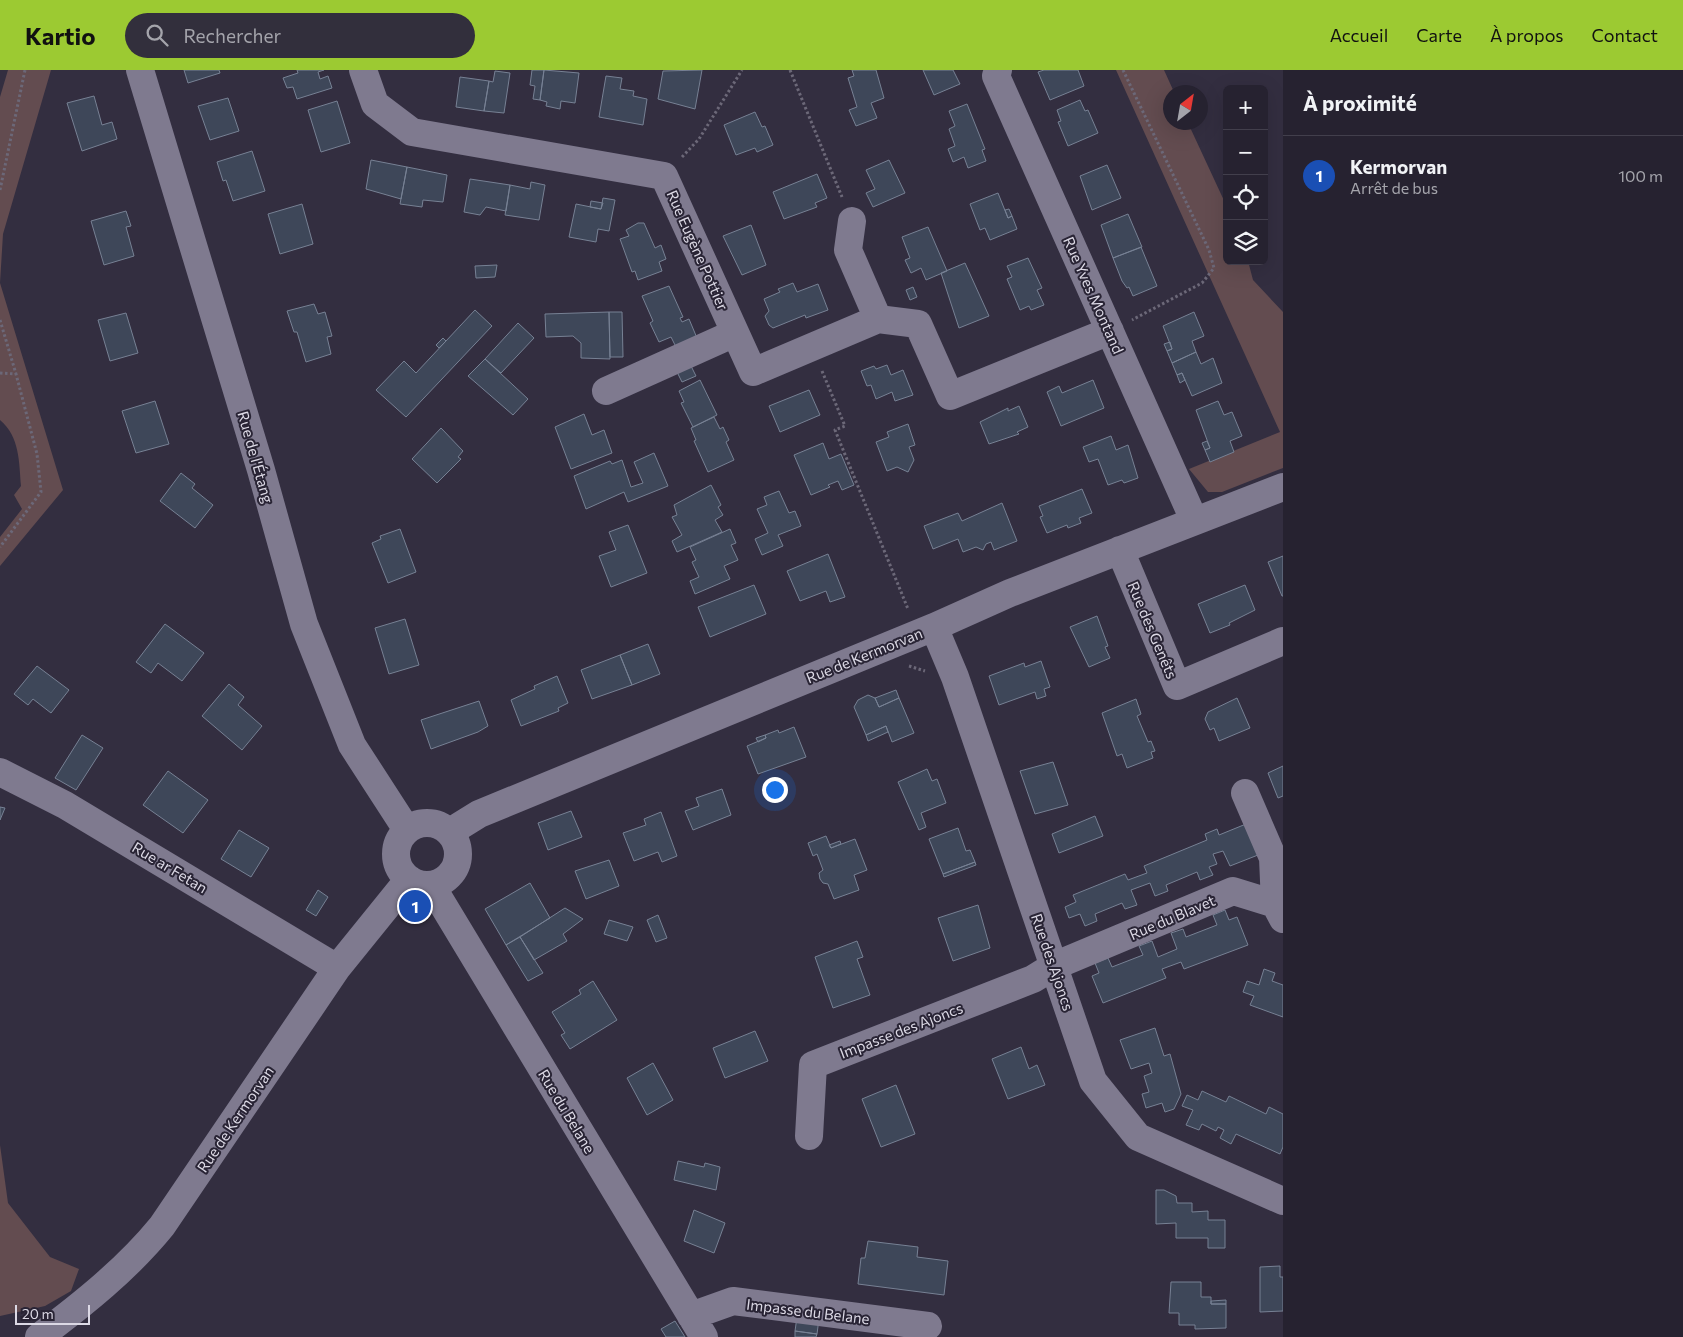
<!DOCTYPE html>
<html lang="fr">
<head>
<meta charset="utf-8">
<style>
	:root { --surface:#262230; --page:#322f3c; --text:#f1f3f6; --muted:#a4a4ab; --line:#423f4c; --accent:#9cca32 }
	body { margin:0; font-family:Commissioner,sans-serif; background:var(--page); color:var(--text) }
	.controls { position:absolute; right:15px; top:15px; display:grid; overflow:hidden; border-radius:8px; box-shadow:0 5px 20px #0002 }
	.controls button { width:45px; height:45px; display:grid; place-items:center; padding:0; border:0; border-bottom:1px solid var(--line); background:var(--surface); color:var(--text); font:25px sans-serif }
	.compass { position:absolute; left:1163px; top:15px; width:45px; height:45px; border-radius:50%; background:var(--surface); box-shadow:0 5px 20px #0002; rotate:31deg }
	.scale { position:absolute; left:15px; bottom:12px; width:75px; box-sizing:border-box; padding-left:5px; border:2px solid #dcd9e5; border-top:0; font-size:14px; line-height:18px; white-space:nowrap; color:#dcd9e5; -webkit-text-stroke:4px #292435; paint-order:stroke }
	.you { position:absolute; left:774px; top:719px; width:18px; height:18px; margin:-12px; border:4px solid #fff; border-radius:50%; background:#1a73e8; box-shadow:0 0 0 8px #1a73e833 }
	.badge { display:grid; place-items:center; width:32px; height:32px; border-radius:50%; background:var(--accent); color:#fff; font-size:16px; font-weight:700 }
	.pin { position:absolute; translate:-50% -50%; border:2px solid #fff; box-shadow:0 1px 5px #0006 }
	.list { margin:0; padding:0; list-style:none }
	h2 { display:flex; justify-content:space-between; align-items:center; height:65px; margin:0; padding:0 20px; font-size:21px }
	h2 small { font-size:16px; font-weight:400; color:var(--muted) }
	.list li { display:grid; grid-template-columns:32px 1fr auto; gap:15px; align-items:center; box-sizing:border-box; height:80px; padding:0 20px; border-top:1px solid var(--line) }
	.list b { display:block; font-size:19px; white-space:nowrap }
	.list p { margin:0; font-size:16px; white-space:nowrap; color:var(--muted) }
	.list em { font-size:16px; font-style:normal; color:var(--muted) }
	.icon { flex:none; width:28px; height:28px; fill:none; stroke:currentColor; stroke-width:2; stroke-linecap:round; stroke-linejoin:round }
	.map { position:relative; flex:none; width:1283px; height:1267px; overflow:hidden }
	header { display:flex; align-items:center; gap:30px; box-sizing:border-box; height:70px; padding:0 25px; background:var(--accent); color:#111 }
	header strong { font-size:24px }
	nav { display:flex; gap:28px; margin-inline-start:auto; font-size:18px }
	.search { width:350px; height:45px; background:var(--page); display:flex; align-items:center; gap:12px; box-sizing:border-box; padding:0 18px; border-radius:28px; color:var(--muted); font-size:19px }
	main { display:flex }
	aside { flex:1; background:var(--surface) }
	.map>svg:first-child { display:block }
</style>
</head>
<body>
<header>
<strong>Kartio</strong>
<div class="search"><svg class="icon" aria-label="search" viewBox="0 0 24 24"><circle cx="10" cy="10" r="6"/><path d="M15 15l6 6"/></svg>Rechercher</div>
<nav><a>Accueil</a><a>Carte</a><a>À propos</a><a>Contact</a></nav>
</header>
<main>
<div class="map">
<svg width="1283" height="1267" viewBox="0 0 1283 1267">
	<rect width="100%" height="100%" fill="#332e40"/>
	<path fill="#634c50" d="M8,0h43l-48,164 -3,49 63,207 -63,76v-29l22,-28 -8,-14 7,-9c-2,-24 -1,-49 -21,-66v-323z
		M1116,0h48l10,22h-4v30l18,1 39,84v54h21l5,19 30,32v156l-61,24h-14l-19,-23 91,-37z
		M0,1075l8,58 42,54 29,12 -8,22 -26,15 -45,10z"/>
	<path fill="#3e4759" stroke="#778194" d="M184,0h35l1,3 -32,10z
		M297,0h27l-6,2 2,7 8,-3 4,12 -35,11 -4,-12 -6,1 -4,-10 15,-5z
		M532,0h12l-4,30 -7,-1 2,-13 -5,-1z
		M544,0l35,3 -4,30 -14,-2 -1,8 -14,-3 1,-4 -7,-2z
		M702,0l-7,39 -37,-10 5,-28z
		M852,0h24l8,28 -13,5 6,15 -21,8 -7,-16 8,-3 -9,-29 6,-2z
		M923,0h30l7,14 -26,11z
		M1044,0h34l6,16 -34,14 -12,-28z
		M495,1l15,2 -6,40 -20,-2 5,-30 4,1z
		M606,6l16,2 -2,11 14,2 -1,5 14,3 -4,26 -44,-8z
		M460,7l29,4 -5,30 -28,-4z
		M94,26l8,29 10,-3 5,17 -35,12 -15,-48z
		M228,28l11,33 -29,9 -12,-34z
		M1080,30l5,11 3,-1 10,23 -30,13 -10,-24 3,-1 -4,-11z
		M337,31l13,42 -29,9 -13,-42z
		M967,34l18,45 -3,1 4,11 -18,7 -4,-11 -11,5 -5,-13 7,-3 -6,-17 6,-3 -6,-15z
		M755,42l7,15 3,-1 8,19 -16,7 -2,-4 -19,7 -12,-30z
		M252,81l13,40 -32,10 -7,-21 -3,1 -6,-19z
		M371,90l36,7 -6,32 -35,-10z
		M889,90l16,33 -32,14 -7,-14 9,-4 -9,-19z
		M1107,95l14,33 -29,12 -12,-34z
		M407,97l40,8 -4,27 -20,-2 -1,7 -22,-3z
		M817,104l10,24 -12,5 2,4 -33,12 -11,-27z
		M470,109l40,6 -4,26 -20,-4 -6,8 -16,-3z
		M531,112l14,3 -6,35 -34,-5 5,-30 20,4z
		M998,123l10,25 4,-2 5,13 -27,11 -5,-12 -5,2 -10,-26z
		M603,128l12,2 -6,31 -11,-2 -2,13 -27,-5 7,-33 25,5z
		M591,131l12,2 -2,6 -11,-2z
		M302,134l11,40 -33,10 -12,-40z
		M1009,139l3,7 -4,2 -3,-8z
		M126,141l5,15 -5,1 8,29 -30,9 -13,-44z
		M1128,144l14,33 -29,11 -12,-33z
		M638,153h6l11,25 6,-3 5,14 -7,3 3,9 -24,9 -3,-9 -3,1 -12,-33 9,-3 -3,-6z
		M751,155l15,40 -24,10 -19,-39z
		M928,157l19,44 -21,9 -5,-12 -10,5 -6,-13 5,-2 -8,-21z
		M1141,177l16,39 -24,10 -4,-9 -2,1 -5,-7 -9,-23z
		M1028,188l14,30 -5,2 7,15 -13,5 -2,-4 -9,4 -13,-31 5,-2 -5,-11z
		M965,193l24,53 -30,12 -18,-55z
		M497,195l-2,12 -19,1 -1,-12z
		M793,213l4,9 21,-8 10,26 -22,8 -1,-3 -32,13 -4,-3 -4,-9 4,-5 -5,-12 16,-7 -2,-3z
		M669,216l14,31 -3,1 2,4 7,-3 8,19 -21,9 -5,-10 -12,5 -9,-19 3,-2 -11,-25z
		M913,217l4,10 -7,3 -4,-10z
		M314,234l4,10 7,-2 7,24 -5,1 4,17 -25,8 -9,-30h-3l-7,-21z
		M475,240l17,16 -86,91 -30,-27 28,-29 12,12z
		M609,242h13l1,45h-13z
		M609,242l1,47 -29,-1v-15l-8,-7 -27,1 -1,-23z
		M1194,242l10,24 -12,5 4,11 -24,11 -5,-12 5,-2 -9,-23z
		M126,243l12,40 -28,8 -12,-41z
		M518,253l16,15 -33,35 -16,-14z
		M443,268l3,3 -7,7 -3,-3z
		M1170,272l2,7 -5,2 -3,-7z
		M1196,282l5,12 12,-6 9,25 -30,13 -10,-23 -5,2 -5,-12z
		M485,289l43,40 -15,16 -45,-39z
		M690,294l6,12 -14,6 -6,-12z
		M887,295l4,10 12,-5 10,25 -18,6 -3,-9 -16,7 -5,-14 -4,1 -6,-15 13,-5 2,3z
		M1182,303l3,7 -5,3 -3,-8z
		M700,310l17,35 -24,12 -12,-24 3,-1 -5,-11z
		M1093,310l11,28 -43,18 -14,-34 12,-6 3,7z
		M809,320l11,25 -40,17 -11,-26z
		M155,331l14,43 -33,9 -14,-42z
		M1218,331l6,14 8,-3 10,24 -12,5 4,11 -24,10 -5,-12 5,-2 -14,-38z
		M1019,336l9,21 -11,5 2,2 -30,10 -9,-22 28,-14v3z
		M584,344l8,21 12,-5 8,23 -41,16 -16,-42z
		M714,347l6,12 3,-2 6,13 -3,2 8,18 -26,12 -14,-31 2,-1 -5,-12z
		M908,354l7,21 -6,2 5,13 -6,12 -11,-5 -10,4 -11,-29 13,-5 -2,-5z
		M441,358l22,23 -5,6 3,2 -24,24 -25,-24z
		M1111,366l5,14 12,-5 10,33 -14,5 -2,-3 -14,5 -10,-26 -9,3 -6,-15z
		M1207,371l3,7 -5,2 -3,-7z
		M823,373l6,16 12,-5 13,31 -12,5 -4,-9 -10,4 2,2 -19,8 -17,-40z
		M654,383l14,33 -40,16 -4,-10 -38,17 -12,-33 36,-15 2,3 10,-4 9,27 12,-4 -9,-21z
		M181,403l14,11 -3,4 21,17 -18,23 -35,-27z
		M711,415l10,20 -3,2 5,8 -8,5 7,12 -45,20 -5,-11 10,-6 -10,-18 5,-2 -3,-10z
		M1082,419l10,24 -13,5 2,5 -13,5 -1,-3 -20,8 -7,-16 3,-1 -4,-10z
		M779,421l10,22 6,-2 6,15 -23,9 5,11 -21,9 -7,-16 13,-6 -11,-24 10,-4 -3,-8z
		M1002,433l15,38 -23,9 -3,-8 -5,2 -3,6 -7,-3 -13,5 -5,-13 -25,10 -9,-23 34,-13 4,8z
		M628,455l19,48 -36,14 -12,-31 17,-6 -7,-18z
		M400,459l16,43 -28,11 -16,-40 9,-4 -1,-3z
		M730,459l6,14 -5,2 7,15 -14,6 6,13 -35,15 -5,-13 9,-4 -7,-15 4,-2 -6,-13z
		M828,484l17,43 -15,5 -4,-11 -26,10 -13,-30z
		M1283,486v40h-1l-14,-34z
		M754,515l12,29 -56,23 -12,-30z
		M1245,515l10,25 -26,13 1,2 -20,8 -12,-29z
		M1097,546l11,30 -3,1 5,11 -21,9 -19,-40z
		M405,549l14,46 -30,9 -14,-46z
		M165,554l39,29 -22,28 -24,-18 -7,10 -15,-11z
		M648,574l12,30 -28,11 -12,-30z
		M620,585l12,30 -40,14 -11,-29z
		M1041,591l9,26 -6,2 2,7 -9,3 -2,-7 -36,13 -10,-29 35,-13 1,4z
		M37,596l32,24 -18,23 -18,-14 -5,6 -14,-11z
		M557,606l11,27 -10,5 1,3 -38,15 -10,-26 24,-11 -1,-3z
		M229,614l15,13 -6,8 24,21 -20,24 -40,-34z
		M896,620l3,8 -20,9 -4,-9z
		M868,625l7,3 4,9 20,-9 15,35 -22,9 -6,-16 -20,9 -12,-28 4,-7z
		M1237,628l13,30 -31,13 -5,-13 -4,2 -5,-11 3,-7z
		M1136,629l5,15 -4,2 11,26 3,-1 4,10 -4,1 2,6 -26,10 -5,-14 -5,2 -15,-43z
		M479,631l9,25 -10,6 -47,17 -10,-29z
		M886,656l2,6 -20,9 -2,-6z
		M794,657l12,30 -48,17 -11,-28 19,-8 -1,-3 13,-5 1,3z
		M82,665l21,13 -27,42 -21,-12z
		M765,665l1,3 -8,4 -2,-4z
		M1053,692l15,43 -33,9 -15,-43z
		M1283,696v30l-5,2 -10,-25z
		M927,699l5,12 5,-2 9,24 -25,10 5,14 -7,3 -21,-48z
		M168,701l40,29 -25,33 -40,-28z
		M722,719l9,26 -38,15 -8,-19 14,-5 -3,-8z
		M0,737l5,1 -5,12z
		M571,741l11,26 -34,13 -10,-27z
		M661,742l16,44 -15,6 -4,-10 -24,9 -11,-28 23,-8 -2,-6z
		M1095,746l8,20 -44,17 -7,-19z
		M1246,754l12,31 -28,11 -7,-15 -10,3 4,10 -8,3 4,8 -13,5 -3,-8 -31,13 2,6 -13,5 -5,-13 -19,7 6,15 -12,4 -3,-6 -27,11 2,7 -12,5 -5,-12 -11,4 -4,-11 11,-5 -3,-7 52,-21 3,6 19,-7 -3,-7 63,-26 -2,-6 12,-5 2,6z
		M958,758l8,23 4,-1 5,12 -32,12 -14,-35z
		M239,760l30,18 -18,29 -30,-18z
		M826,766l5,12 24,-9 12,31 -13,5 5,15 -25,9 -6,-15 -5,-1 -3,-4 -1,-6 4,-3 -6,-16 -4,2 -5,-13z
		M840,771l1,3 -10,4 -2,-3z
		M609,790l10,26 -33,13 -11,-28z
		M975,792l1,3 -32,12 -1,-3z
		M530,813l20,35 -44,27 -21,-36z
		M318,820l10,7 -12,19 -10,-6z
		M978,835l12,43 -37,13 -15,-43z
		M565,838l18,11 -20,15 4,7 -33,19 -14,-23z
		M1225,840l4,10 8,-3 11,28 -64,24 -3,-7 -19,7 4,9 -63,25 -11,-27 7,-3 -4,-10 13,-5 4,9 31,-12 -4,-9 13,-5 6,16 19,-8 -6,-16 12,-4 3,8 31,-12 -4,-10z
		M658,845l9,23 -11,4 -9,-22z
		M609,850l24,7 -6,14 -23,-7z
		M520,867l23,36 -15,8 -22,-36z
		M857,871l6,16 -6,2 13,36 -37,13 -18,-51z
		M1264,899l11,4 -3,8 11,4v32l-33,-12 4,-9 -11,-4 4,-11 12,4z
		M593,911l24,39 -47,29 -9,-14 4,-2 -13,-21 29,-18 -2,-4z
		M1155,958l9,28 6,-2 11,40 -7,15 -9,3 -3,-9 -16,5 -4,-14 7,-2 -5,-16 8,-3 -3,-10 -18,6 -11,-29z
		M755,961l13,30 -43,17 -12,-30z
		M1021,977l8,22 8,-4 8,20 -37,14 -16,-40z
		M653,993l20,37 -26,15 -20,-37z
		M896,1015l19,49 -34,13 -19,-48z
		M1202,1021l24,11 3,-6 37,18 3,-7 14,7v33l-3,7 -44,-20 -5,10 -11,-6 4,-8 -6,-3 -2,4 -14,-7 -3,6 -13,-5 7,-15 -11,-4 5,-11 11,5z
		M678,1091l26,6 1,-4 15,4 -4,23 -42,-10z
		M1156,1120h8l12,6 1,7h15v9l16,-1v9h17v28h-17v-10h-32v-15l-20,1z
		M694,1140l31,13 -11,30 -30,-12z
		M868,1171l50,6 -1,10 31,4 -4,34 -86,-11 3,-26h4z
		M1280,1196v11h3v34l-23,1v-45z
		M1171,1212h30v15h10v7h15v24l-31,1v-4h-16v-12h-10z
		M1226,1230v4h-15v-3z
		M797,1247l22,2 -2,15 -22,-3z
		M675,1251l10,16h-19l-5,-8z
		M795,1261l22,3 -1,3h-21z"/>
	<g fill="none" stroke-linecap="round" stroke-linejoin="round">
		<path stroke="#6c6878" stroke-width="3" stroke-dasharray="2.5 2.5" stroke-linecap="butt" d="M790,0l52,127
			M1123,0l86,180 5,18 -12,15 -70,37
			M682,87l17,-18 43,-69
			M0,120l25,-120
			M0,250l16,54
			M822,301l23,55 -10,4 73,179
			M0,303l16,1 21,80 4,38 -41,55
			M909,596l16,5"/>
		<path stroke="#7f7a8f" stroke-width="28" d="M140,0l121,400 43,154 48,121 55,85
			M363,0l12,34 37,28 252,44 89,196 125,-53 40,5 32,72 160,-65
			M998,0l-2,6 198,444
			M852,151l-4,29 30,69
			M606,321l129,-58
			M1120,480l57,136 106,-45
			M934,557l21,50 138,404 45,56 145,64
			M0,702l65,33 272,163
			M1245,723l28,65 2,46
			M396 784a31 31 0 1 1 62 0a31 31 0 1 1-62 0Z
			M450,762l29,-18 455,-187 76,-34 273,-106
			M431,815l273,452
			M809,1066l4,-71 220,-86 21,-13 179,-75 42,13 8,15
			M691,1246l42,-15 195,25
			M39,1267c44,-33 88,-68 123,-111l175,-258 72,-89"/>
	</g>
	<g text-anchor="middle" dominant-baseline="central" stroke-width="4" stroke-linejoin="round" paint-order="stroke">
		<g font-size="15" fill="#dcd9e5" stroke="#292435">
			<text transform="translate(698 180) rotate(66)">Rue Eugène Pottier</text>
			<text transform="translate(1094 225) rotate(66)">Rue Yves Montand</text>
			<text transform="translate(256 387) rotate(74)">Rue de l'Étang</text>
			<text transform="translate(1153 560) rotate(67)">Rue des Genêts</text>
			<text transform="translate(864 585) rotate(-22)">Rue de Kermorvan</text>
			<text transform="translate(170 797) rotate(31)">Rue ar Fetan</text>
			<text transform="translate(1172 847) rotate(-23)">Rue du Blavet</text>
			<text transform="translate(1053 892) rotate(71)">Rue des Ajoncs</text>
			<text transform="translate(901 960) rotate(-21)">Impasse des Ajoncs</text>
			<text transform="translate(567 1041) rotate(59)">Rue du Belane</text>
			<text transform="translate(235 1049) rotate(-56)">Rue de Kermorvan</text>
			<text transform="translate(808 1241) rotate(7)">Impasse du Belane</text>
		</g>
	</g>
</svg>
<div class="controls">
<button>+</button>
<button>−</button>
<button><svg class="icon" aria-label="locate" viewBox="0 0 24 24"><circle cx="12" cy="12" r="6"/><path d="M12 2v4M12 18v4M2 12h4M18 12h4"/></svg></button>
<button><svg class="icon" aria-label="layers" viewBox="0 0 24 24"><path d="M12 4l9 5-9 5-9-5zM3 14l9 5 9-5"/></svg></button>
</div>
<svg class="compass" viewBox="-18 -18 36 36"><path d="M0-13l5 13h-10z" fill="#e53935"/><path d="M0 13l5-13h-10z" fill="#a4a4ab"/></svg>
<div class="scale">20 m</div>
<div class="you"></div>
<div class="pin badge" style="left:415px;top:836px;background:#1a4fb4">1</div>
</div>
<aside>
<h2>À proximité<small></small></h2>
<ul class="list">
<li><span class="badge" style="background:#1a4fb4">1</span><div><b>Kermorvan</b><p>Arrêt de bus</p></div><em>100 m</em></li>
</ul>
</aside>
</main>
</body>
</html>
